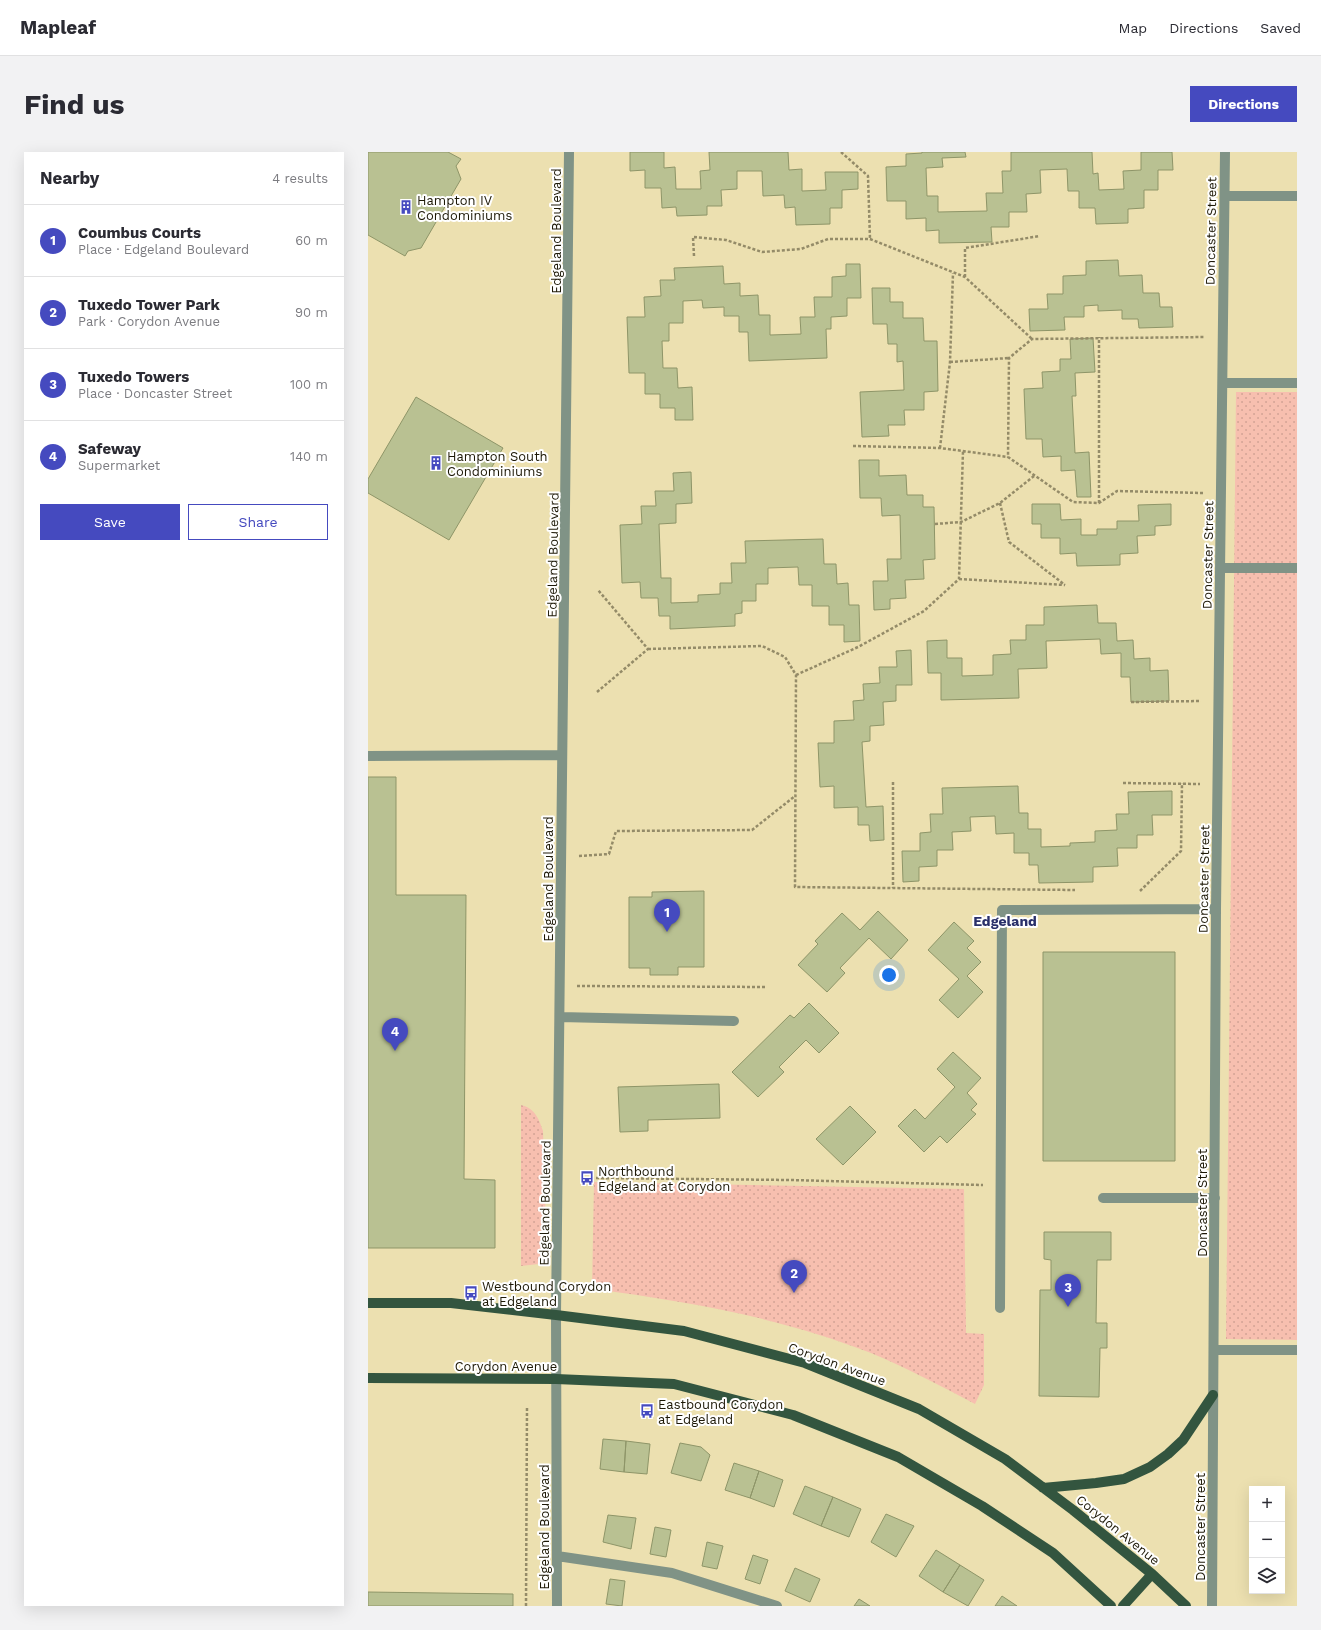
<!DOCTYPE html>
<html lang="en">
<head>
<meta charset="utf-8">
<style>
	:root { --surface:#fff; --page:#f2f2f3; --text:#2b2b33; --muted:#7c7c81; --line:#e1e1e2; --accent:#454abf }
	body { margin:0; font-family:"Work Sans",sans-serif; background:var(--page); color:var(--text) }
	.controls { position:absolute; right:12px; bottom:12px; display:grid; overflow:hidden; border-radius:0px; box-shadow:0 4px 16px #0002 }
	.controls button { width:36px; height:36px; display:grid; place-items:center; padding:0; border:0; border-bottom:1px solid var(--line); background:var(--surface); color:var(--text); font:20px sans-serif }
	.you { position:absolute; left:521px; top:823px; width:14px; height:14px; margin:-10px; border:3px solid #fff; border-radius:50%; background:#1a73e8; box-shadow:0 0 0 6px #1a73e833 }
	.badge { display:grid; place-items:center; width:26px; height:26px; border-radius:50%; background:var(--accent); color:#fff; font-size:13px; font-weight:700 }
	.pin { position:absolute; translate:-50% -33px; filter:drop-shadow(0 1px 2px #0008) }
	.pin::after { content:''; position:absolute; top:21px; width:14px; height:12px; background:inherit; clip-path:polygon(0 0,100% 0,50% 100%) }
	.list { margin:0; padding:0; list-style:none }
	h2 { display:flex; justify-content:space-between; align-items:center; height:52px; margin:0; padding:0 16px; font-size:17px }
	h2 small { font-size:13px; font-weight:400; color:var(--muted) }
	.list li { display:grid; grid-template-columns:26px 1fr auto; gap:12px; align-items:center; box-sizing:border-box; height:72px; padding:0 16px; border-top:1px solid var(--line) }
	.list b { display:block; font-size:15px; white-space:nowrap }
	.list p { margin:0; font-size:13px; white-space:nowrap; color:var(--muted) }
	.list em { font-size:13px; font-style:normal; color:var(--muted) }
	.actions { display:flex; gap:8px; padding:12px 16px }
	.actions a { flex:1; padding:9px 0; border:1px solid var(--accent); border-radius:0px; text-align:center; font-size:14px; color:var(--accent) }
	.actions .main { background:var(--accent); color:#fff }
	.icon { flex:none; width:22px; height:22px; fill:none; stroke:currentColor; stroke-width:2; stroke-linecap:round; stroke-linejoin:round }
	.map { position:relative; flex:none; width:929px; height:1454px; overflow:hidden; border-radius:0px }
	header { display:flex; align-items:center; gap:24px; box-sizing:border-box; height:56px; padding:0 20px; background:var(--surface); border-bottom:1px solid var(--line) }
	header strong { font-size:19px }
	nav { display:flex; gap:22px; margin-inline-start:auto; font-size:14px }
	.intro { display:flex; align-items:center; justify-content:space-between; box-sizing:border-box; height:96px; padding:0 24px }
	h1 { margin:0; font-size:28px }
	.button { padding:10px 18px; border-radius:0px; background:var(--accent); color:#fff; font-size:14px; font-weight:700 }
	main { display:flex; gap:24px; padding:0 24px }
	aside { flex:1; background:var(--surface); border-radius:0px; box-shadow:0 4px 16px #0002 }
	.map>svg:first-child { display:block }
</style>
</head>
<body>
<header>
<strong>Mapleaf</strong>
<nav><a>Map</a><a>Directions</a><a>Saved</a></nav>
</header>
<div class="intro"><h1>Find us</h1><a class="button">Directions</a></div>
<main>
<aside>
<h2>Nearby<small>4 results</small></h2>
<ul class="list">
<li><span class="badge">1</span><div><b>Coumbus Courts</b><p>Place · Edgeland Boulevard</p></div><em>60 m</em></li>
<li><span class="badge">2</span><div><b>Tuxedo Tower Park</b><p>Park · Corydon Avenue</p></div><em>90 m</em></li>
<li><span class="badge">3</span><div><b>Tuxedo Towers</b><p>Place · Doncaster Street</p></div><em>100 m</em></li>
<li><span class="badge">4</span><div><b>Safeway</b><p>Supermarket</p></div><em>140 m</em></li>
</ul>
<div class="actions"><a class="main">Save</a><a>Share</a></div>
</aside>
<div class="map">
<svg width="929" height="1454" viewBox="0 0 929 1454">
	<defs>
		<pattern id="park-dots" width="8" height="8" patternUnits="userSpaceOnUse"><rect width="8" height="8" fill="#f7bfaf"/><path d="M2 2h.1M6 6h.1" fill="none" stroke="#d3a395" stroke-width="1.8" stroke-linecap="round"/></pattern>
	</defs>
	<rect width="100%" height="100%" fill="#ece0b0"/>
	<path fill="url(#park-dots)" d="M868,240h61v948l-71,-1z
		M153,953c14,3 18,14 22,26l4,132 -26,3z
		M226,1030l370,7 2,144 18,1v51l-9,19c-34,-18 -68,-36 -104,-51 -89,-35 -184,-52 -279,-64z"/>
	<path fill="#b9c192" stroke="#8e9568" d="M0,0h80l13,7 -5,7 5,13 -40,69 -13,3 -3,5 -37,-21z
		M262,0h34v16l11,-1 1,22h25l-1,-18 10,-1 -1,-18h79l1,18 13,-1v22l24,-1 -1,-18h33v17l-16,1v18h-12v16l-34,1 -1,-18 -10,1 -1,-13 -21,1 -1,-25h-25v18l-16,1 1,16h-15v9l-30,1 -1,-9 -14,1 -1,-20h-16v-18l-15,1z
		M554,0h43l1,5 -24,1 1,9 -17,1 1,28h11v16l49,-1 -1,-18h17l-1,-22h9v-19h81l1,22 5,-1 1,17 25,-1 -1,-18 18,-1v-18h31l1,18h-15v20h-14v18l-16,1v14l-32,1 -1,-16h-16v-17h-11l-1,-22 -27,1 1,23 -15,1 1,18h-18v15h-18l1,15 -53,1v-13l-13,1v-13l-20,1v-18h-19l-1,-34 20,-1v-12l16,-1z
		M750,108l1,16 23,-1 1,18h16l1,14h12l1,20 -34,1 -1,-9h-16v-9l-24,1v-6l-14,1v11h-20l1,13 -35,1 -1,-22h19l-1,-15h16v-18l23,-1v-14z
		M478,112h14l1,34h-14v18l-16,1v12h-5l1,29 -78,3 -1,-29h-9v-16h-15v-9l-21,1 -1,-8 -19,1v22h-14v18h-7l1,27h14l1,20 14,-1 1,33h-18v-12h-15v-14h-15v-21h-16l-2,-56h18l-1,-20 17,-1 -1,-16h15l-1,-12 49,-2 1,18 16,-1v13l18,-1 1,20h11v20l31,-1 -1,-17h15l-1,-20h18v-20l14,-1z
		M504,136h18v14h13v16h20l1,23h13l1,50 -14,1v18h-20l1,15h-17l1,11 -27,1 -2,-45 44,-2 -1,-29 -6,1v-18h-9l-1,-20h-14z
		M725,186l2,34 -20,1 1,23h-4l3,57 14,-1 2,45h-14l-2,-27 -14,1v-15l-18,1 -1,-18h-16l-2,-50 19,-1 -1,-16 18,-1v-12h11l-1,-20z
		M48,245l87,51 -54,92 -81,-47v-14z
		M491,308h20v16l27,-1 1,20h16v12h11l1,52 -12,1 1,19 -19,1 1,18 -16,1v10l-16,1 -1,-29h15l-1,-22h14l-1,-44 -18,1 -1,-18h-21z
		M323,320l1,31 -16,1v19l-17,1 2,54h10v25l27,-1v-7l22,-1v-11h12l-1,-20h15l-1,-22 78,-2 1,25h12l1,20 11,-1 1,22h10l1,36 -16,1v-17h-15v-19h-17v-21h-13l-1,-18 -30,1v16h-12v17h-14v12l-7,1v12l-65,3v-13h-11l-1,-18h-17l-1,-16 -18,1 -2,-58 22,-1 -1,-18h15l-1,-15h19l-1,-18z
		M664,352h28l1,16 20,-1v16h16v-6h20v-8h22l-1,-16 33,-1v21l-16,1v9l-18,1 1,17 -18,1v11l-43,1 -1,-13 -16,1v-16h-19v-14h-9z
		M729,453l1,18h18l1,18 16,-1 1,19 16,-1v13l18,-1 1,31 -38,1 -1,-25h-9v-24l-20,1 -1,-15 -54,2 1,27 -29,1 1,29 -78,2v-27h-13l-1,-32 20,-1v18h15v18l31,-1v-20l18,-1 -1,-14h16v-15h18v-18z
		M543,498l1,35h-16v16l-13,1 1,23 -14,1v15l-8,1 4,65 17,-1 1,34 -14,1 -1,-16h-11v-18l-24,1v-22l-14,1 -2,-44h16v-22l20,-1 -1,-19 11,-1 -1,-16 17,-1 -1,-16h18l-1,-16z
		M0,625h28v118h70l-2,284 31,1v68h-127z
		M650,634l1,27h9v16h13v18l29,-1v-3l25,-1v-11l22,-1 -1,-16h13l-1,-22 44,-1v24h-20l1,20h-16v13h-20l1,18 -25,1v15l-54,1 -1,-18h-9v-12h-15v-20l-18,1 -1,-18 -25,1 1,14 -19,1 1,18h-16v16l-18,1v14l-16,1 -1,-31h18v-18l11,-1 -1,-18h13l-1,-26z
		M336,739v76h-26v8h-28v-7h-21v-71h23v-5z
		M510,759l30,29 -17,19 -22,-21 -29,30 5,5 -18,19 -29,-27 20,-21 -3,-3 27,-28 18,17z
		M586,770l20,19 -7,7 14,14 -14,14 16,16 -25,26 -19,-18 20,-21 -31,-29z
		M675,800h132v209h-132z
		M441,851l30,30 -20,20 -13,-13 -27,27 5,5 -26,25 -26,-25 58,-57 4,3z
		M585,900l28,26 -14,15 10,11 -6,6 5,4 -29,29 -7,-7 -16,16 -26,-26 17,-17 10,10 30,-32 -18,-18z
		M351,932l1,34 -72,2v11l-28,1 -2,-45z
		M482,954l26,26 -33,33 -27,-26z
		M676,1080h67v28h-14l-1,63h11v25h-7l-1,49 -60,-1 1,-106h11v-30l-7,-1z
		M235,1287l23,2 -2,31 -24,-3z
		M258,1289l24,3 -3,30 -23,-2z
		M312,1291l21,4 9,8 -9,26 -30,-8z
		M366,1311l25,8 -9,27 -25,-8z
		M391,1319l24,9 -9,27 -24,-9z
		M437,1334l28,11 -12,29 -28,-12z
		M465,1345l28,12 -12,28 -28,-11z
		M518,1362l28,12 -18,31 -25,-15z
		M240,1363l28,3 -5,31 -28,-7z
		M287,1375l16,3 -5,27 -16,-3z
		M339,1390l16,4 -6,23 -15,-3z
		M568,1398l24,15 -17,27 -24,-16z
		M385,1403l15,5 -8,24 -15,-5z
		M592,1413l24,15 -16,26 -25,-14z
		M427,1416l25,11 -10,23 -25,-11z
		M242,1427l15,2 -3,25 -16,-2z
		M0,1440l145,2v12h-145z
		M634,1444l15,10h-22z
		M491,1447l11,7h-16z"/>
	<g fill="none" stroke-linecap="round" stroke-linejoin="round">
		<path stroke="#948b68" stroke-width="2.5" stroke-dasharray="3 2" stroke-linecap="butt" d="M473,0l27,24 2,63
			M326,104l-1,-19 33,3 36,12 39,-3 27,-10h42l95,38 67,62
			M597,125v-29l75,-12
			M582,210l59,-4
			M485,294l87,2 68,9
			M572,296l10,-86 3,-89
			M835,341l-86,-2 -18,12 -26,-1 -65,-45 1,-99 23,-19 173,-2
			M632,351l9,39 56,43
			M731,351v-166
			M567,372l26,-2 39,-19 34,-27
			M591,427l106,6
			M280,497l114,-3 23,11 11,18 -1,212 280,3
			M428,523l62,-28 66,-36 35,-32 4,-128
			M229,540l51,-43 -50,-59
			M763,550l70,-1
			M525,630v106
			M755,631l77,1
			M211,704l30,-2 7,-23 136,-1 43,-34
			M772,739l41,-40 1,-68
			M209,834l190,1
			M223,1026l199,2 193,5
			M158,1454l1,-199"/>
		<path stroke="#809386" stroke-width="10" d="M857,44h72
			M855,231h74
			M853,416h76
			M0,604l194,-1
			M192,865l174,4
			M735,1046h112
			M632,1156l2,-398 214,-1
			M846,1198h83
			M189,1404l115,17 105,33
			M189,1454c0,-97 -1,-195 -1,-292 3,-388 11,-775 13,-1162
			M844,1454l4,-697 9,-757"/>
		<path stroke="#33553f" stroke-width="10" d="M0,1151h83l105,12 128,16 121,32 114,46 86,50 68,51 79,64 34,32
			M0,1226l188,1 118,5 119,31 105,42 84,49 71,47 58,53
			M675,1336l53,-5 28,-4 26,-12 18,-13 15,-14 30,-45
			M755,1454l29,-32"/>
	</g>
	<defs>
		<symbol id="building-bare" viewBox="-9 -9 18 18"><path d="M-4-6H4V6H1V3H-1V6H-4ZM-2.5-4.3h1.7v1.8h-1.7ZM.8-4.3h1.7v1.8H.8ZM-2.5-1h1.7V.8h-1.7ZM.8-1h1.7V.8H.8Z" fill="#454abf" stroke="#fff" stroke-width="2.5" paint-order="stroke"/></symbol>
		<symbol id="bus-bare" viewBox="-9 -9 18 18"><path d="M-5-6H5V4H4V6H2V4H-2V6H-4V4H-5ZM-3.5-4V0h7V-4ZM-3.5 1.2v1.5H-2V1.2ZM2 1.2v1.5H3.5V1.2Z" fill="#454abf" stroke="#fff" stroke-width="2.5" paint-order="stroke"/></symbol>
	</defs>
	<g fill-rule="evenodd">
		<use href="#building-bare" x="28" y="45" width="20" height="20"/>
		<use href="#building-bare" x="58" y="301" width="20" height="20"/>
		<use href="#bus-bare" x="209" y="1016" width="20" height="20"/>
		<use href="#bus-bare" x="93" y="1131" width="20" height="20"/>
		<use href="#bus-bare" x="269" y="1249" width="20" height="20"/>
	</g>
	<g text-anchor="middle" dominant-baseline="central" stroke-width="4" stroke-linejoin="round" paint-order="stroke">
		<g font-size="13" fill="#1d1806" stroke="#fff" text-anchor="start">
			<text x="49" y="48">Hampton IV<tspan x="49" dy="15">Condominiums</tspan></text>
			<text x="79" y="304">Hampton South<tspan x="79" dy="15">Condominiums</tspan></text>
			<text x="230" y="1019">Northbound<tspan x="230" dy="15">Edgeland at Corydon</tspan></text>
			<text x="114" y="1134">Westbound Corydon<tspan x="114" dy="15">at Edgeland</tspan></text>
			<text x="290" y="1252">Eastbound Corydon<tspan x="290" dy="15">at Edgeland</tspan></text>
		</g>
		<g font-size="13" fill="#1d1806" stroke="#fff">
			<text transform="translate(188 79) rotate(-90)">Edgeland Boulevard</text>
			<text transform="translate(843 79) rotate(-89)">Doncaster Street</text>
			<text transform="translate(185 403) rotate(-89)">Edgeland Boulevard</text>
			<text transform="translate(840 403) rotate(-89)">Doncaster Street</text>
			<text transform="translate(180 727) rotate(-90)">Edgeland Boulevard</text>
			<text transform="translate(836 727) rotate(-89)">Doncaster Street</text>
			<text transform="translate(177 1051) rotate(-89)">Edgeland Boulevard</text>
			<text transform="translate(834 1051) rotate(-90)">Doncaster Street</text>
			<text transform="translate(469 1212) rotate(20)">Corydon Avenue</text>
			<text x="138" y="1214">Corydon Avenue</text>
			<text transform="translate(176 1375) rotate(-90)">Edgeland Boulevard</text>
			<text transform="translate(832 1375) rotate(-90)">Doncaster Street</text>
			<text transform="translate(750 1378) rotate(39)">Corydon Avenue</text>
		</g>
		<g font-size="14" font-weight="bold" fill="#2a306a" stroke="#fff">
			<text x="637" y="769">Edgeland</text>
		</g>
	</g>
</svg>
<div class="controls">
<button>+</button>
<button>−</button>
<button><svg class="icon" aria-label="layers" viewBox="0 0 24 24"><path d="M12 4l9 5-9 5-9-5zM3 14l9 5 9-5"/></svg></button>
</div>
<div class="you"></div>
<div class="pin badge" style="left:299px;top:780px">1</div>
<div class="pin badge" style="left:426px;top:1141px">2</div>
<div class="pin badge" style="left:700px;top:1155px">3</div>
<div class="pin badge" style="left:27px;top:899px">4</div>
</div>
</main>
</body>
</html>
